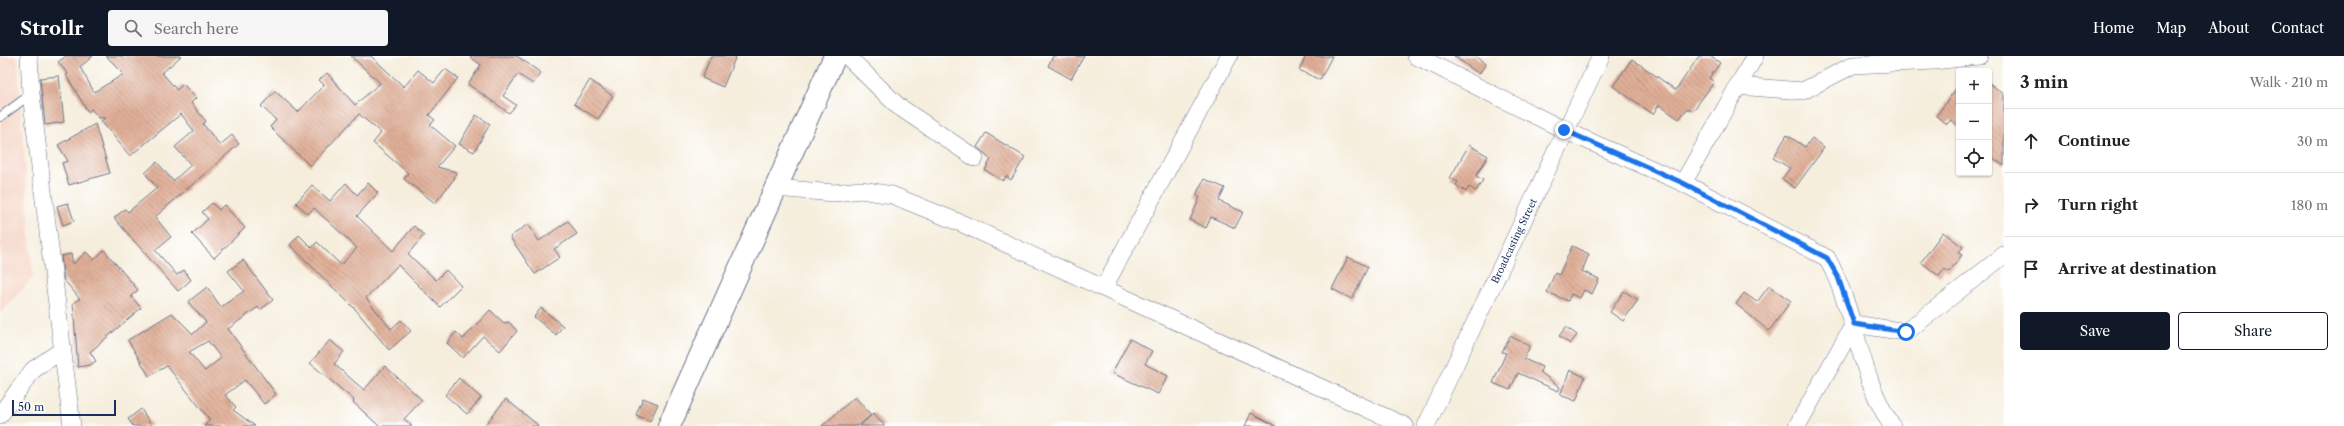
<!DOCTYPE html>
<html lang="en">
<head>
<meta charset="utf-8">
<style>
	:root { --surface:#fff; --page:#f6f6f6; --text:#222; --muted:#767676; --line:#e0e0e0; --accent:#111827 }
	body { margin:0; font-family:"Libre Caslon Text",serif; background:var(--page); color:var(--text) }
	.controls { position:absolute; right:12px; top:12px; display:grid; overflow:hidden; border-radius:4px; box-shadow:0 1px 3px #0004 }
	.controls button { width:36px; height:36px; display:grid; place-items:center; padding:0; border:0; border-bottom:1px solid var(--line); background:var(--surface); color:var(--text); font:20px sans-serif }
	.scale { position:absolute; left:12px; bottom:10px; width:104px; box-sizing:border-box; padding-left:4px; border:2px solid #1b2f5e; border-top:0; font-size:11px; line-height:14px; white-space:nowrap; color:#1b2f5e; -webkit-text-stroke:3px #fff; paint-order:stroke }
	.stop { position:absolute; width:12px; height:12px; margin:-9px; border:3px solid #1a73e8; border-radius:50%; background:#fff }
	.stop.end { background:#1a73e8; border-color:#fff; box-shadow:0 1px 4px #0008 }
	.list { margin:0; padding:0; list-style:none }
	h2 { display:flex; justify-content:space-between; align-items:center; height:52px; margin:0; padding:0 16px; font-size:17px }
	h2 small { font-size:13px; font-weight:400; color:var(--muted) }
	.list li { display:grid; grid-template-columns:26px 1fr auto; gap:12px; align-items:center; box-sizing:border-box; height:64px; padding:0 16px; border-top:1px solid var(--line) }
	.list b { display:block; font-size:15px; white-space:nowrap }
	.list em { font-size:13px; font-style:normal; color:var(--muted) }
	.actions { display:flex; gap:8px; padding:12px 16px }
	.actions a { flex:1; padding:9px 0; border:1px solid var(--accent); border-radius:4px; text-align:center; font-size:14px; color:var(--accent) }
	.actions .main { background:var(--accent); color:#fff }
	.icon { flex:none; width:22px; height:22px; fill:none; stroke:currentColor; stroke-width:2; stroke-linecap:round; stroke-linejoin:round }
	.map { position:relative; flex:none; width:2004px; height:370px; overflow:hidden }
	header { display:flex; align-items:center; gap:24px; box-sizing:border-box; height:56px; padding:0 20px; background:var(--accent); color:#fff }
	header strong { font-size:19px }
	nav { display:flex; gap:22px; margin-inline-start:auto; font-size:14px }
	.search { width:280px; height:36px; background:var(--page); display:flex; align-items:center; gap:10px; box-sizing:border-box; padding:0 14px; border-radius:4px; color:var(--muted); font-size:15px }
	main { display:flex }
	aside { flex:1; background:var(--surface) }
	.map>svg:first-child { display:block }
</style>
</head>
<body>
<header>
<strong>Strollr</strong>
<div class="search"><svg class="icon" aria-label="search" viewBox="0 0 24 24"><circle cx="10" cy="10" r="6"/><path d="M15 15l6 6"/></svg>Search here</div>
<nav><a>Home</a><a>Map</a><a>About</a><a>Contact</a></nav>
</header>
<main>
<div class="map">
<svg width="2004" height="370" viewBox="0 0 2004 370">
	<defs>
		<pattern id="building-back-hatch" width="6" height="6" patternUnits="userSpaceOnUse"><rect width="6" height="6" fill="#e0af97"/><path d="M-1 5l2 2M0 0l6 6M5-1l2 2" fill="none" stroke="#b58f7e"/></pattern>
	</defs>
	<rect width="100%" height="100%" fill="#fff"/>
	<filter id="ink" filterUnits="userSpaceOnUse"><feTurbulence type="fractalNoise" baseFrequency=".025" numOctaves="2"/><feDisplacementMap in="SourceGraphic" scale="8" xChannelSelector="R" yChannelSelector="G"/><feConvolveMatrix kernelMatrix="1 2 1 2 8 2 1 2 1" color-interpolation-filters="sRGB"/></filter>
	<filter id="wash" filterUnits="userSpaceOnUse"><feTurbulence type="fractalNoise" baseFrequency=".012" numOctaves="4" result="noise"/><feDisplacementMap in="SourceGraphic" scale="16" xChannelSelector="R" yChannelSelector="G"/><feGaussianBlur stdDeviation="0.9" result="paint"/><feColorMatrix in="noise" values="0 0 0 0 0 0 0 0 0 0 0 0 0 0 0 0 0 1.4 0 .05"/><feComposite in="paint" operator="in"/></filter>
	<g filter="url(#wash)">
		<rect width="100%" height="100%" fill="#f6eedd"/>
		<path fill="#f5d3c2" d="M0,0h17l16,222 -33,35z"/>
		<g id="blocks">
			<path fill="url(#building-back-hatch)" fill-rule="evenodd" d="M66,0h27l-13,11 14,25 30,-18 -18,-18h75l-19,17 15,17 6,-6 13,14 -5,5 15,18 -3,3 17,21 12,-10 7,9 -84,73 16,20 -16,13 22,25 7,-5 7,10 -13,11 -64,-73 11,-9 3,3 29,-24 -12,-15 12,-11 16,19 18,-16 -16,-18 19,-16 -13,-17 -51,42 -29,-35 5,-3h-7l-8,-9 -3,3 -22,-37 2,-1 -10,-12z
				M351,0h20l33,31 14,-17 16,13 11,-14 13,9 -29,37 6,5 -5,5 25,21 -18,21 19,5 -2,7 -19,24 -31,-24 4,-6 -35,-30 8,-10 -22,-19 -49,52 -40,-39 6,-7 -15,-14 14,-15 23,21 26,-27 -5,-5 8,-7 28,32 25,-22z
				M469,0h48l24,17 -8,11 -15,-10 -15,22 13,9 -7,8 -41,-29 13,-19z
				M711,0h25l-13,31 -21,-9z
				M1053,0h31l-13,23 -23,-13z
				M1306,0h26l-12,24 -21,-10z
				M1454,0h21l11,8 -7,10z
				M1699,0h11l10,7 -11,15 5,4 -21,29 -5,-3 -9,11 -20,-14 -6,9 -40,-28 19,-27 44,31z
				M59,20l5,46 -19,3 -5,-47z
				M590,24l23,16 -15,23 -24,-15z
				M1989,27l15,11v72l-15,-11z
				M1959,29v42l-8,-7 -4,4 -11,-8z
				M476,59l14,9 -16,28 -15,-8z
				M95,68l15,49 -41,12 -7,-22 6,-2 -10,-16z
				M986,77l39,24 -14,23 -5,-4 -3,5 -18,-11 6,-11 -14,-12z
				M1787,79l18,12 7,-9 12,10 -29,40 -13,-9 8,-11 -17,-10z
				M1469,89l19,11 -12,20 7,4 -7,11 -7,-4 -3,5 -10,-7 2,-3 -8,-4z
				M1204,123l21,9 -6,13 24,11 -8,16 -24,-11 -5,11 -16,-8 10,-23 -4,-2z
				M346,127l11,12 11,-12 10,10 -21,23 36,35 21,-25 10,9 -16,19 28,26 10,-10 15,16 -21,21 -42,-42 -32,33 25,31 10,-9 10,11 -22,19 -33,-40 -66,-65 9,-10 13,13 5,-6 24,23 16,-17 -43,-40 -6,6 -12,-11 16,-18 18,16z
				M68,147l6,18 -11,4 -6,-19z
				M212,147l7,7 5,-5 21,23 -31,30 -22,-24 16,-15 -6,-7z
				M568,165l9,13 -23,15 6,8 -25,17 -25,-37 18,-13 11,17z
				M1943,176l20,15 -5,6 4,2 -13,17 -4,-3 -6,7 -18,-14z
				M1572,190l17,8 -7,17 17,8 -7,15 -8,-4 -4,8 -9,-4 -3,7 -21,-9 8,-19 4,2z
				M104,194l34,40 -7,6 10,12 -51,44 6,9 -6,4 -12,2 -5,-64 7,-4 -16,-19 -3,-24 10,-2 2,10 13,-12 8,8z
				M1348,201l20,10 -16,32 -20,-10z
				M243,204l30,40 -13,10 -2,-3 -30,22 48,65 -12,10 -19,-24 -20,15 11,12 -3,3 22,16h-51l6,-6 -43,-54 -18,10 -21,-36 44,-27 21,21 13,-12 -18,-20 19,-15 14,20 23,-16 -16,-20zM208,285l13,17 -16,13 -16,-19z
				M1769,230l22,15 -22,30 -33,-27 8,-11 13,9z
				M1624,235l14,9 -15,21 -13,-9z
				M541,252l22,18 -7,9 -22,-18z
				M490,254l14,13 5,-1 8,9 -17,20 -17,-15 -20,22 -16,-15 9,-11 7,7z
				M1566,271l11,8 -7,9 -11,-8z
				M1510,280l20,10 -6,13 18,8 -2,5 20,15 -2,4 -40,-18 -8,17 -17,-7 13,-30 -4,-1z
				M1130,283l22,12 -7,13 23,12 -10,18 -46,-21z
				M330,284l14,12 -10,12 30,26 21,-24 37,34 -18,19 8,7h-33l-26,-24 1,-2 -44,-37z
				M1570,314l15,7 -9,24 -16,-6z
				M459,322l22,20 -14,16 -22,-19z
				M855,341l16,18 -13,11h-36z
				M643,342l15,6 -8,17 -14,-6z
				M506,343l33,27h-55z
				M141,353l11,17h-19l-5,-7z
				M874,357l11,13h-25z
				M1251,357l25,13h-31z"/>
		</g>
	</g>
	<g filter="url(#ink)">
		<use href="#blocks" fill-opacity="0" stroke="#68728a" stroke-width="1"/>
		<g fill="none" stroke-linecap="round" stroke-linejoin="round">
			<defs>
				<path id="lane" d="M0,61l31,-23"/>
				<g id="street">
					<path d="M29,0l2,38 41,332"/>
					<path d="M847,0l51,50 77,52"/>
					<path d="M1416,0l148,74 119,53 144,75c29,53 32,118 65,168"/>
					<path d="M1737,30l66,5 50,-26 81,-4 45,-5"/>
					<path d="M1683,127l72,-127"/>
					<path d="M775,132l59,5 27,-3 31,5 71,29 442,202"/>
					<path d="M1104,231l125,-231"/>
					<path d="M1854,268l52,8 98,-77"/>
					<path d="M0,359l33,-45 29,-20"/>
					<path id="s1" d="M1426,370l175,-370"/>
					<path d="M1797,370l57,-102"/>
				</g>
				<path id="secondary" d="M669,370l166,-370"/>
			</defs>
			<use href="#lane" stroke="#68728a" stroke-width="10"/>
			<use href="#street" stroke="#68728a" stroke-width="18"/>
			<use href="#secondary" stroke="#68728a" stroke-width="24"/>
			<use href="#lane" stroke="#fff" stroke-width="8"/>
			<use href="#street" stroke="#fff" stroke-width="17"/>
			<use href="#secondary" stroke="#fff" stroke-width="22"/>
		</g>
	</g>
	<g fill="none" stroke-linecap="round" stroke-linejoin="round" filter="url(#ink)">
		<path stroke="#1a73e8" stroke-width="5" d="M1564,74l119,53 144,75 11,19 16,47 52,8"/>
	</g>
	<g text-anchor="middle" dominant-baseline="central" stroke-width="4" stroke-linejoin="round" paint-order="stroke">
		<g font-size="10" fill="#1b2f5e" stroke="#fff">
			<text stroke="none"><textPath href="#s1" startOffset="205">Broadcasting Street</textPath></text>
		</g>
	</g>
</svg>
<div class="controls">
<button>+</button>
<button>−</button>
<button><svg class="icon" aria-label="locate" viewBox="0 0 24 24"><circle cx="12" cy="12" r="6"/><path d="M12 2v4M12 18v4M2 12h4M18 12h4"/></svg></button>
</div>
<div class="scale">50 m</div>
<div class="stop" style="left:1906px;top:276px"></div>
<div class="stop end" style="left:1564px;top:74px"></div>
</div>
<aside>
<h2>3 min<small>Walk · 210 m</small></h2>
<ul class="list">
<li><svg class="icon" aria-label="ahead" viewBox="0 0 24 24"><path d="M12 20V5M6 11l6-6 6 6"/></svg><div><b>Continue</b></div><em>30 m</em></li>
<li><svg class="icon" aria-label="right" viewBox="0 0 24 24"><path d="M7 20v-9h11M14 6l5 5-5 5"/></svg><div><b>Turn right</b></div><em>180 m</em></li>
<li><svg class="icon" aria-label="arrive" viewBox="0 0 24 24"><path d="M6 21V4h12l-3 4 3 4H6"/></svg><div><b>Arrive at destination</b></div></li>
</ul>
<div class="actions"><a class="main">Save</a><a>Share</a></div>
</aside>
</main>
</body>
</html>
